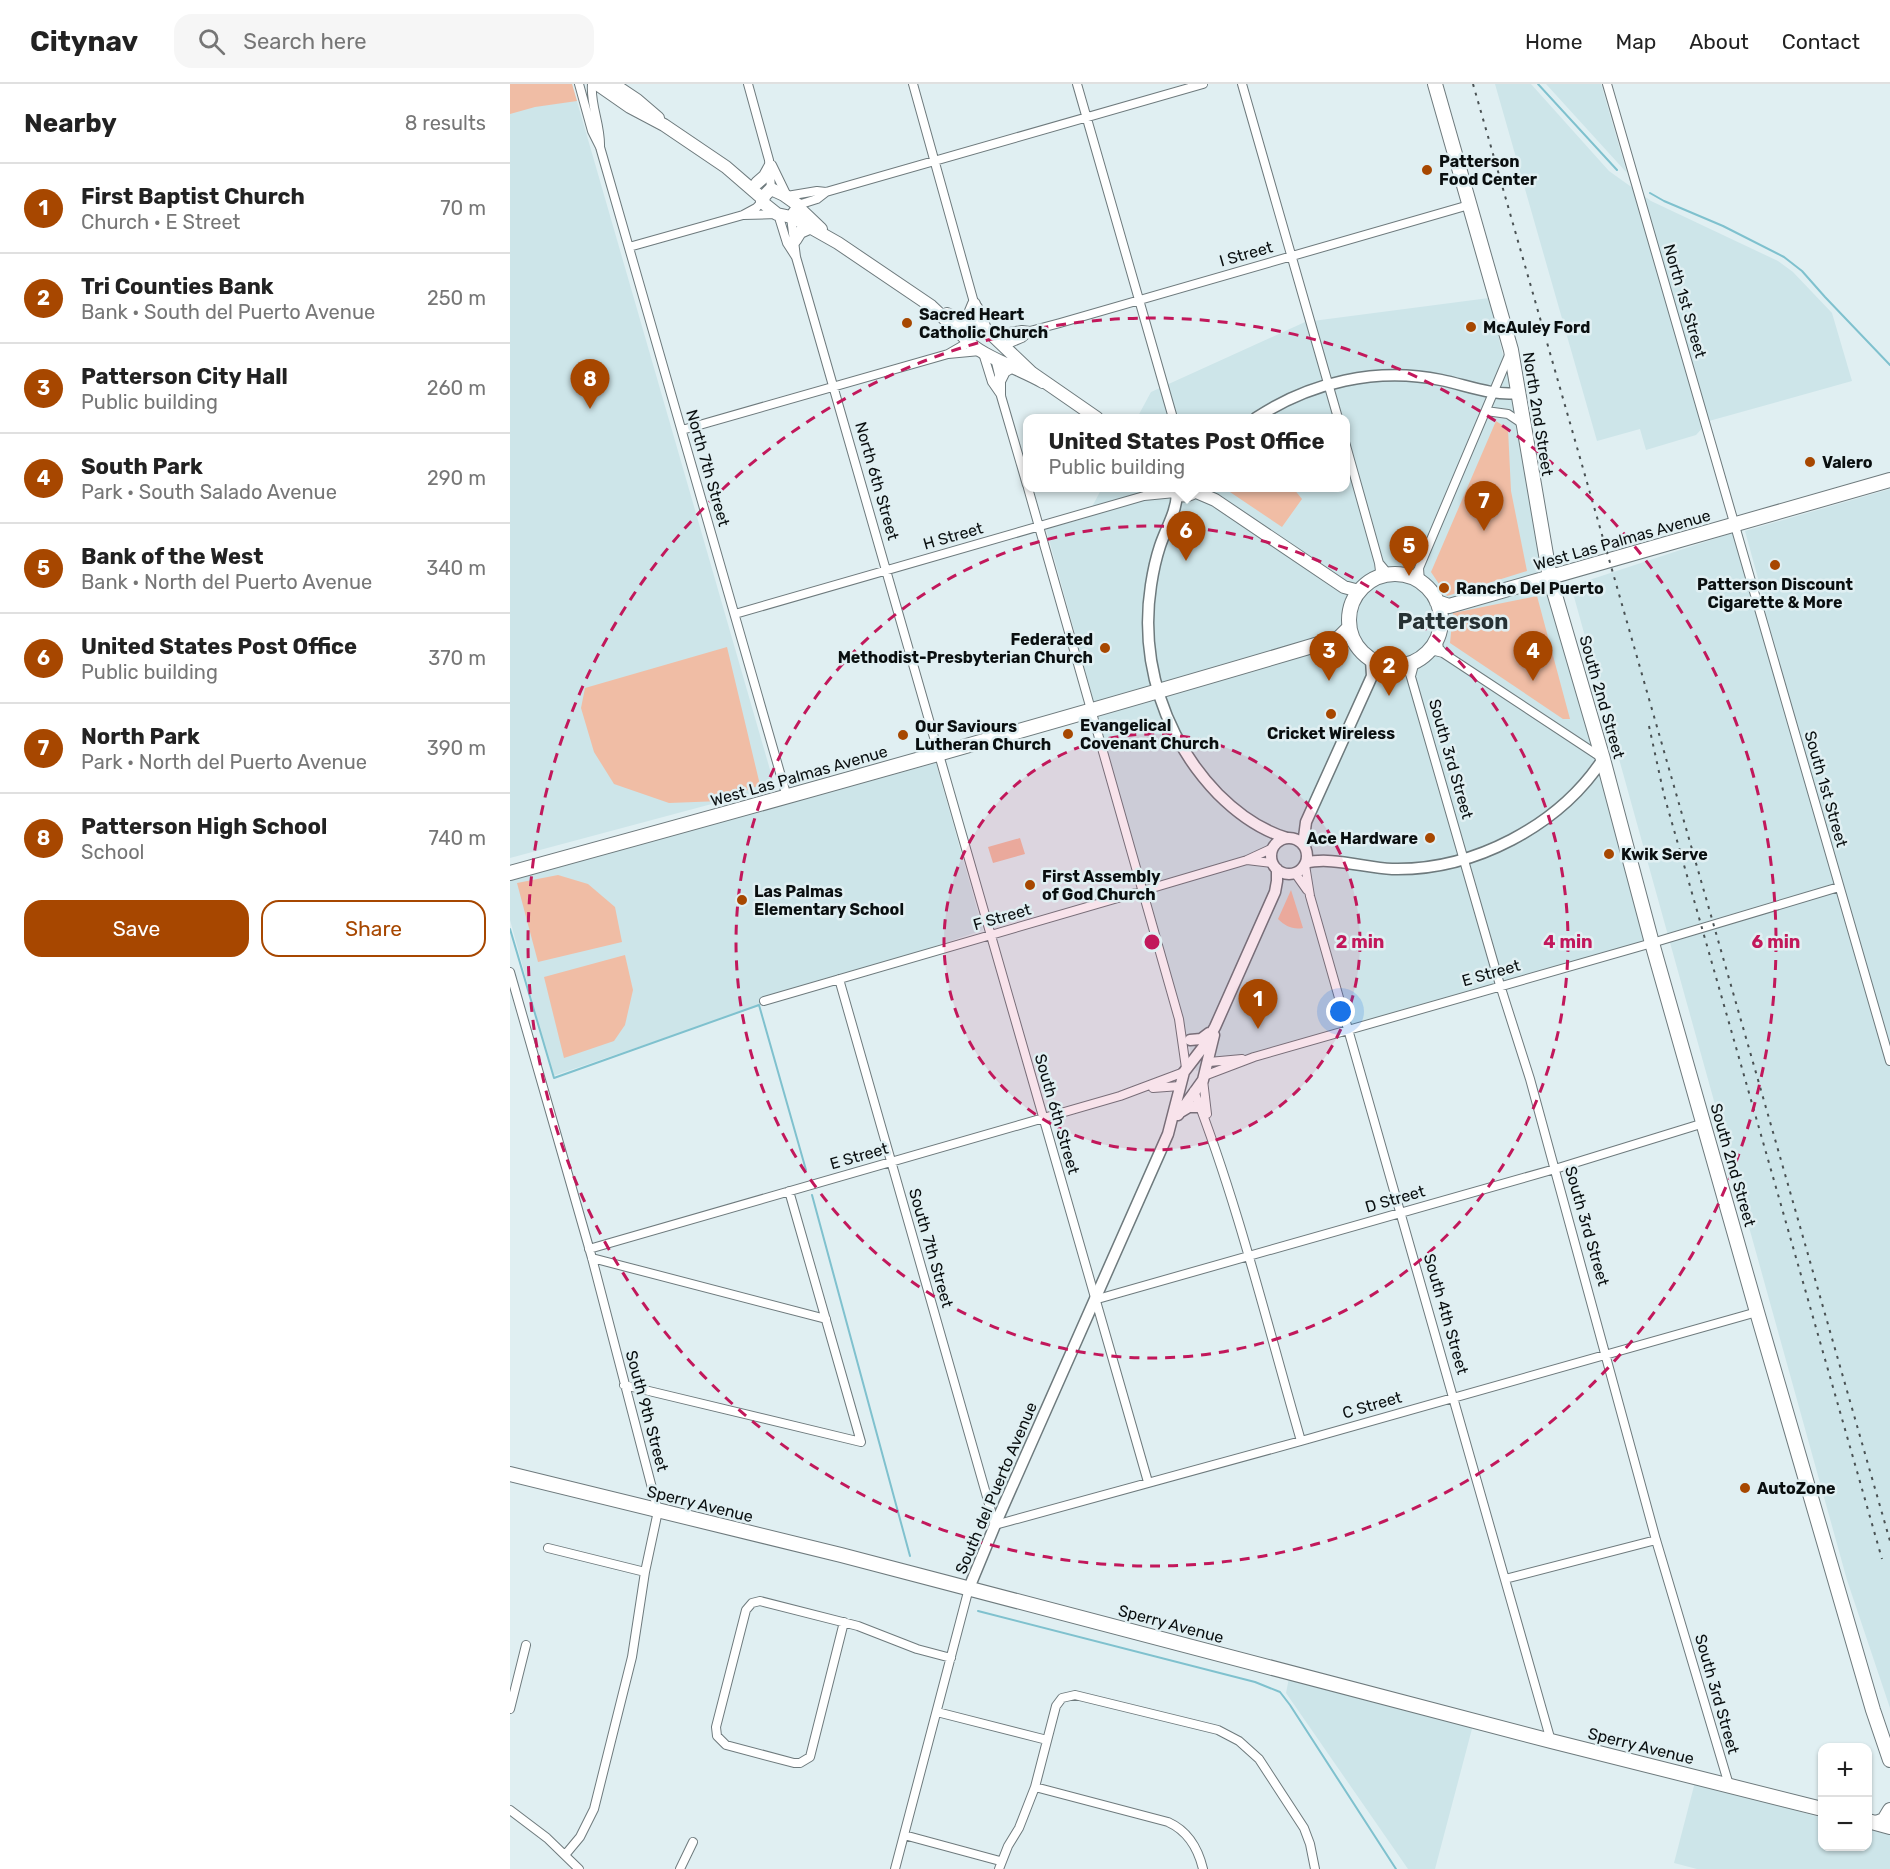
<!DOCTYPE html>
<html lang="en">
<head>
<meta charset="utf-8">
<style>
	:root { --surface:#fff; --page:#f6f6f6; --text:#222; --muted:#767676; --line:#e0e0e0; --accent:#a74700 }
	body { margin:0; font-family:Rubik,sans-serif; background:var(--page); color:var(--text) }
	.controls { position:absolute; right:18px; bottom:18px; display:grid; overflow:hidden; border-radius:12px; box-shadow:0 2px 4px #0004 }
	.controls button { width:54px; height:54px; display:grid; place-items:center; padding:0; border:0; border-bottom:2px solid var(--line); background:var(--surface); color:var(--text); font:30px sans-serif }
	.you { position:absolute; left:831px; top:928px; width:21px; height:21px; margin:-15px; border:4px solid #fff; border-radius:50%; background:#1a73e8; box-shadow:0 0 0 9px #1a73e833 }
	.badge { display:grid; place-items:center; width:39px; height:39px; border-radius:50%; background:var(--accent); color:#fff; font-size:20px; font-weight:700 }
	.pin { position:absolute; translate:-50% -50px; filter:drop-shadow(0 2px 3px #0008) }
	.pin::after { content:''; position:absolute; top:32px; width:21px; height:18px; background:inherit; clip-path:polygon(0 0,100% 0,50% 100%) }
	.popup { position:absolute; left:513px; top:330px; width:327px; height:78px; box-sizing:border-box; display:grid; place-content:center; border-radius:12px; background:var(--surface); filter:drop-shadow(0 2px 4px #0005); font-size:20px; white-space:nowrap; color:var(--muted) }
	.popup b { font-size:22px; color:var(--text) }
	.popup::after { content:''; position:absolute; left:50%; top:100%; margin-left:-12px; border:12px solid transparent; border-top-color:var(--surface) }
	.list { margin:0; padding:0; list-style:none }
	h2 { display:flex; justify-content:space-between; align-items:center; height:78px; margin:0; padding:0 24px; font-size:26px }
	h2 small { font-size:20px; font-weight:400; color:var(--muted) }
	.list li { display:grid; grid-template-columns:39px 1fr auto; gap:18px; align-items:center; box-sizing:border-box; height:90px; padding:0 24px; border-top:2px solid var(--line) }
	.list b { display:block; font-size:22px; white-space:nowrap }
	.list p { margin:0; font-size:20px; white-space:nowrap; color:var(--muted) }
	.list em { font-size:20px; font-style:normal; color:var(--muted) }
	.actions { display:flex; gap:12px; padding:18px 24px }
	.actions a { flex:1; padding:14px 0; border:2px solid var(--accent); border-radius:18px; text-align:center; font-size:21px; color:var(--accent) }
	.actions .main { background:var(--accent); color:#fff }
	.icon { flex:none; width:33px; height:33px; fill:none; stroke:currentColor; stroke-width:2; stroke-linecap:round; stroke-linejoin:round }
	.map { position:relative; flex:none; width:1380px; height:1785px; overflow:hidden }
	header { display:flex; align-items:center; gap:36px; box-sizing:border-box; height:84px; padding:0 30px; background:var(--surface); border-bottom:2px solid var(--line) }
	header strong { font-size:28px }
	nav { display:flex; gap:33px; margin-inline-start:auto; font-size:21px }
	.search { width:420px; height:54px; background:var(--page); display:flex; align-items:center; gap:15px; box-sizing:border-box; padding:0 21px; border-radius:18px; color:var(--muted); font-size:22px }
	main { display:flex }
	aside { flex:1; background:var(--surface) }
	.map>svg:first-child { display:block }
</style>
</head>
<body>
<header>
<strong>Citynav</strong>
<div class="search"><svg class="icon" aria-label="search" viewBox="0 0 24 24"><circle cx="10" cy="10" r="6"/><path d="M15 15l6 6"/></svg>Search here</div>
<nav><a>Home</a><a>Map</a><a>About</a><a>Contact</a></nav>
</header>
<main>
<aside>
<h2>Nearby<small>8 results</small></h2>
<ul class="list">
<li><span class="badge">1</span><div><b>First Baptist Church</b><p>Church · E Street</p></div><em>70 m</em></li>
<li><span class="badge">2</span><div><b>Tri Counties Bank</b><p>Bank · South del Puerto Avenue</p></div><em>250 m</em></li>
<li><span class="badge">3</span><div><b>Patterson City Hall</b><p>Public building</p></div><em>260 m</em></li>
<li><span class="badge">4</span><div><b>South Park</b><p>Park · South Salado Avenue</p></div><em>290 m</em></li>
<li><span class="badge">5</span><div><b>Bank of the West</b><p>Bank · North del Puerto Avenue</p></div><em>340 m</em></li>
<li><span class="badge">6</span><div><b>United States Post Office</b><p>Public building</p></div><em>370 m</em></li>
<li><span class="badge">7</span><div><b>North Park</b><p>Park · North del Puerto Avenue</p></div><em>390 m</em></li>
<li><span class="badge">8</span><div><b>Patterson High School</b><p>School</p></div><em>740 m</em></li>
</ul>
<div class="actions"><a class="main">Save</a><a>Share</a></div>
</aside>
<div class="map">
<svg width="1380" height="1785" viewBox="0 0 1380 1785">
	<rect width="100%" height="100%" fill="#e0eff2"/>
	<path fill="#cde5e9" d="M0,0h62l203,703 -265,71z
		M985,0h36l78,87 42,30 127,60 15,11 39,41 20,68 -143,40 -13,14 -50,15 -6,-21 -43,12z
		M1036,0h55l26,89z
		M979,214l157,643 -450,130 -150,-542 40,-11 16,-30h243v-70h-208l14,-26 154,-70z
		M1380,405v1219l-43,-128 -276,-994 170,-56 17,64 4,-1 -17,-62z
		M426,679l47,167 -430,146 -43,-156v-41z
		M779,1594l184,47 -38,144h-27l-122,-176z
		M1185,1698l127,36v28h46v-17l22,6v34h-193l-23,-6z"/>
	<path fill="#f0bda5" d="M0,0h62l5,17 -42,6 -25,7z
		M986,337l12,8 3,62 16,80 -80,25 -16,-24z
		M714,404h69l9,11 -20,28z
		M1027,512l33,123h-7l-113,-76 3,-30z
		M217,563l33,138 -39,16 -52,2 -55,-19 -20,-32 -13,-44 4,-20z
		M510,754l5,16 -32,9 -5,-16z
		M48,791l30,9 27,23 7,35 -84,20 -21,-79z
		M781,806l12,38c-10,2 -18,-2 -25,-9z
		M115,871l8,35 -8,35 -11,16 -50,17 -20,-81z"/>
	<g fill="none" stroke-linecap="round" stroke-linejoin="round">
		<path stroke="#7fc1ce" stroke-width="2" d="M1028,0l79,86
			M1140,109l14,8 59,25 61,31 18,14 23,26 65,68
			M0,845l44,149 205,-73 47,165
			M302,1111l98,361
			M468,1527l277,71 25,10 10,13 106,164"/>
		<defs>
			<path id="minor" d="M69,0l13,47 8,16 187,650
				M82,0c-2,21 9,41 8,63
				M238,0l21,76 2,29
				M403,0l60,215 6,30
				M567,0l96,334
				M732,0l96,334
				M1097,0l283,977
				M262,81l15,31
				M277,112l30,-5 9,1 377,-108
				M288,121l19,-6 9,-7
				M268,130l9,29 9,14
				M233,131l34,-1
				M281,133l5,40 352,1225
				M119,163l114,-32 13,-7 6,-6
				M468,223l11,26
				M482,251l30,-5 8,1 30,-8 409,-118
				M493,262l19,-8 8,-7
				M473,269l9,29 9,13
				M438,270l32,-3
				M485,274l6,25v13l26,89
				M976,327l22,3 15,10
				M172,346l266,-76 19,-11
				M835,358l34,121 1,8 -3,7
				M518,404l151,531 7,49
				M869,479l10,12
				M898,492l7,-2 4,-5
				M910,498l-1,-14 91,-215
				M225,530l409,-118 31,-3
				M927,555l2,9 4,5
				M916,570l9,-3 8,2 159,105
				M892,582l7,5 2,6 89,308 30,94 126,461 73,245
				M901,592l4,-15
				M737,776l25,3
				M795,781l5,31 241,845
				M785,789l12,17
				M0,888l82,286 66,253 -13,61 -13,85 -38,152 -14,28 -15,18
				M329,895l156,546 306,-84 456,-129
				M254,917l378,-110 105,-31 26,-12
				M699,978l33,-3
				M694,992l50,-19 398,-114 187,-56
				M693,996l4,34
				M643,1004l27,-2
				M684,1007c44,113 73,233 107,350
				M79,1165l531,-153 64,-24
				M82,1174l234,61
				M584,1216l461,-131 149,-46
				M114,1301l237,57 -72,-251
				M38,1464l97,24
				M995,1495l151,-39
				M334,1538l-34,135 -10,6h-6l-68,-18 -9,-9 -1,-9 30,-117 6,-7 8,-2 98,25 59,23 34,9
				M0,1625l16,-64
				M427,1628l110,28
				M525,1703l133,35c20,9 30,26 35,47
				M0,1726l37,28 32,31
				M394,1751l96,26
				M170,1785l13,-27
				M385,1785l74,-281
				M489,1785l9,-23 11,-18 16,-41 21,-81 6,-8 13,-3 143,35 21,11 20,18 45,69 6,16 5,25"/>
			<path id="tertiary" d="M746,334c54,-36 121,-51 185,-38 25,5 51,16 77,13
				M667,410c-1,19 -11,34 -17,52 -4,12 -7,26 -9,39 -12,77 14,154 67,209 20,20 42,36 69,44
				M761 772a18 18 0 1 1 36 0a18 18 0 1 1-36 0Z
				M793,761l3,-23 66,-146 -1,-17
				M796,779c23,-7 60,5 86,6 81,2 167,-43 211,-110
				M680,956l11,-1 8,-6
				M669,1029l10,-6h11
				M668,1031l25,-35 11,-45
				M459,1504l26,-63 173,-391 16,-62 20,-26 11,-19 60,-135 2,-11v-12"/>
			<path id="secondary" d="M87,0l33,23 34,18 62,42 37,32
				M103,0l24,16 21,18
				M247,99l8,-7 5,-9
				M261,105l13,6 14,10 -1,4 -6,8 -14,-3 -15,-12 3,-7z
				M288,123l23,22
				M282,133l46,26 93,63 33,31c13,18 57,32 79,45
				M285,156l5,-8 9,-4
				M437,230l45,21 40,38 65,45
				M451,238l8,-6 5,-12
				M490,295l4,-8 9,-5
				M660,404c8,10 20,10 28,0
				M684,407l21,9 129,87 15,4"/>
			<path id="primary" d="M925,0l76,266 39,228 53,181 49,184 105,369 116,398 17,50
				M839 536a46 46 0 1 1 92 0a46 46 0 1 1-92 0Z
				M927,518l12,4 441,-126
				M0,789c277,-76 554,-153 829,-235l10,-10
				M0,1390l331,81 710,186 271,68
				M1358,1737l22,6
				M1366,1739l8,-3 6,-10"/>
		</defs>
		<use href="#minor" stroke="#6e7a7d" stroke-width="10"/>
		<use href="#tertiary" stroke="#6e7a7d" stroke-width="13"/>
		<use href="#secondary" stroke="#6e7a7d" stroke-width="14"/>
		<use href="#primary" stroke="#6e7a7d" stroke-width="16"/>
		<use href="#minor" stroke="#fff" stroke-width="8"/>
		<use href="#tertiary" stroke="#fff" stroke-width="10"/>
		<use href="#secondary" stroke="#fff" stroke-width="12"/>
		<use href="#primary" stroke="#fff" stroke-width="14"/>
		<path stroke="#4a5254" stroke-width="2" stroke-dasharray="3 6" stroke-linecap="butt" d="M963,0l417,1457
			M1139,642l15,69 218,764"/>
	</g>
	<circle cx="642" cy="858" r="208" fill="#c2185b" fill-opacity=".12"/>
	<g fill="none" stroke="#c2185b" stroke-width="3" stroke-dasharray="10 8">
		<circle cx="642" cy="858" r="208"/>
		<circle cx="642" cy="858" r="416"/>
		<circle cx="642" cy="858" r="624"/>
	</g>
	<g fill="#a74700" stroke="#e0eff2" stroke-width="2">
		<circle cx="917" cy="86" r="6"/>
		<circle cx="397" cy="239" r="6"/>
		<circle cx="961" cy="243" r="6"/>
		<circle cx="1300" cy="378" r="6"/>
		<circle cx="1265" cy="481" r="6"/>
		<circle cx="934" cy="504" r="6"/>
		<circle cx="595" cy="564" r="6"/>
		<circle cx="821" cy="630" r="6"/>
		<circle cx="558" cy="650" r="6"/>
		<circle cx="393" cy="651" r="6"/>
		<circle cx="920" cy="754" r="6"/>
		<circle cx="1099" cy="770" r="6"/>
		<circle cx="520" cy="801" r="6"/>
		<circle cx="232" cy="816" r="6"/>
		<circle cx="1235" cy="1404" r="6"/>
	</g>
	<g text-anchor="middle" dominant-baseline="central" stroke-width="5" stroke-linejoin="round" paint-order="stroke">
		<g font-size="16" font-weight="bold" fill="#0a0f10" stroke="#e0eff2" text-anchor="start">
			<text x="929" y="77">Patterson<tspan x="929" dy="18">Food Center</tspan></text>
			<text x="409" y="230">Sacred Heart<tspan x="409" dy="18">Catholic Church</tspan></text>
			<text x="973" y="243">McAuley Ford</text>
			<text x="1312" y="378">Valero</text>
			<text x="1265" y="500" text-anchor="middle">Patterson Discount<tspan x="1265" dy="18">Cigarette &amp; More</tspan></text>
			<text x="946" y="504">Rancho Del Puerto</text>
			<text x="583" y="555" text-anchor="end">Federated<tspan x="583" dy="18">Methodist-Presbyterian Church</tspan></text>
			<text x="570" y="641">Evangelical<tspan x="570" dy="18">Covenant Church</tspan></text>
			<text x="405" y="642">Our Saviours<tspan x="405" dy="18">Lutheran Church</tspan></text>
			<text x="821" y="649" text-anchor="middle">Cricket Wireless</text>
			<text x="908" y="754" text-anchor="end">Ace Hardware</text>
			<text x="1111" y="770">Kwik Serve</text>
			<text x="532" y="792">First Assembly<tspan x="532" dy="18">of God Church</tspan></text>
			<text x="244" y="807">Las Palmas<tspan x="244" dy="18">Elementary School</tspan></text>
			<text x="1247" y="1404">AutoZone</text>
		</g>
		<g font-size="16" fill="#0a0f10" stroke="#e0eff2">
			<text transform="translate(736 170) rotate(-16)">I Street</text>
			<text transform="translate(1175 217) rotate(74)">North 1st Street</text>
			<text transform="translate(1028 330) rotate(81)">North 2nd Street</text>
			<text transform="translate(198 384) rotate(74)">North 7th Street</text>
			<text transform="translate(367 397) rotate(74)">North 6th Street</text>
			<text transform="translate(443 452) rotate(-16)">H Street</text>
			<text transform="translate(1112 456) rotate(-16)">West Las Palmas Avenue</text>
			<text transform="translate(1092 613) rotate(74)">South 2nd Street</text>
			<text transform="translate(941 675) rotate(74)">South 3rd Street</text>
			<text transform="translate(289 692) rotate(-16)">West Las Palmas Avenue</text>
			<text transform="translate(1316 705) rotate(74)">South 1st Street</text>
			<text transform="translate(492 833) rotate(-16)">F Street</text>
			<text transform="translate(981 889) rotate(-16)">E Street</text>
			<text transform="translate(547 1030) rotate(74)">South 6th Street</text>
			<text transform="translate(349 1072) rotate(-16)">E Street</text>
			<text transform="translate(1223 1081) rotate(74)">South 2nd Street</text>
			<text transform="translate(885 1115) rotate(-16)">D Street</text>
			<text transform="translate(1077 1142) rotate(74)">South 3rd Street</text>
			<text transform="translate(421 1164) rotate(74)">South 7th Street</text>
			<text transform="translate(936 1230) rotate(74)">South 4th Street</text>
			<text transform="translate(862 1321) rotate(-16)">C Street</text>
			<text transform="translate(137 1327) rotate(75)">South 9th Street</text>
			<text transform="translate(486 1404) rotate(-67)">South del Puerto Avenue</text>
			<text transform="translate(190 1420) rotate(14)">Sperry Avenue</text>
			<text transform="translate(661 1540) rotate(15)">Sperry Avenue</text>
			<text transform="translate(1207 1610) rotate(74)">South 3rd Street</text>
			<text transform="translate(1131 1662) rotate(14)">Sperry Avenue</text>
		</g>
		<g font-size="22" font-weight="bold" fill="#263133" stroke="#e0eff2">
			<text x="943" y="537">Patterson</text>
		</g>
	</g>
	<circle cx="642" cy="858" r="9" fill="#c2185b" stroke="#e0eff2" stroke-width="3"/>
	<g font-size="18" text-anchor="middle" font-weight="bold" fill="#c2185b" stroke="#e0eff2" stroke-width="5" stroke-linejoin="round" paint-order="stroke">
		<text x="850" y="864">2 min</text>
		<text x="1058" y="864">4 min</text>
		<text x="1266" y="864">6 min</text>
	</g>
</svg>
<div class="controls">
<button>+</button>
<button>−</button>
</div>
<div class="you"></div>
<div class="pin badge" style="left:748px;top:945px">1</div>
<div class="pin badge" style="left:879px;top:612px">2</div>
<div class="pin badge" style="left:819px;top:597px">3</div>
<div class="pin badge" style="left:1023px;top:597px">4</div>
<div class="pin badge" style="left:899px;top:492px">5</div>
<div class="pin badge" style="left:676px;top:477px">6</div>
<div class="popup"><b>United States Post Office</b>Public building</div>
<div class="pin badge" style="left:974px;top:447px">7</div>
<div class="pin badge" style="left:80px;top:325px">8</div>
</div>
</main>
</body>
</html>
